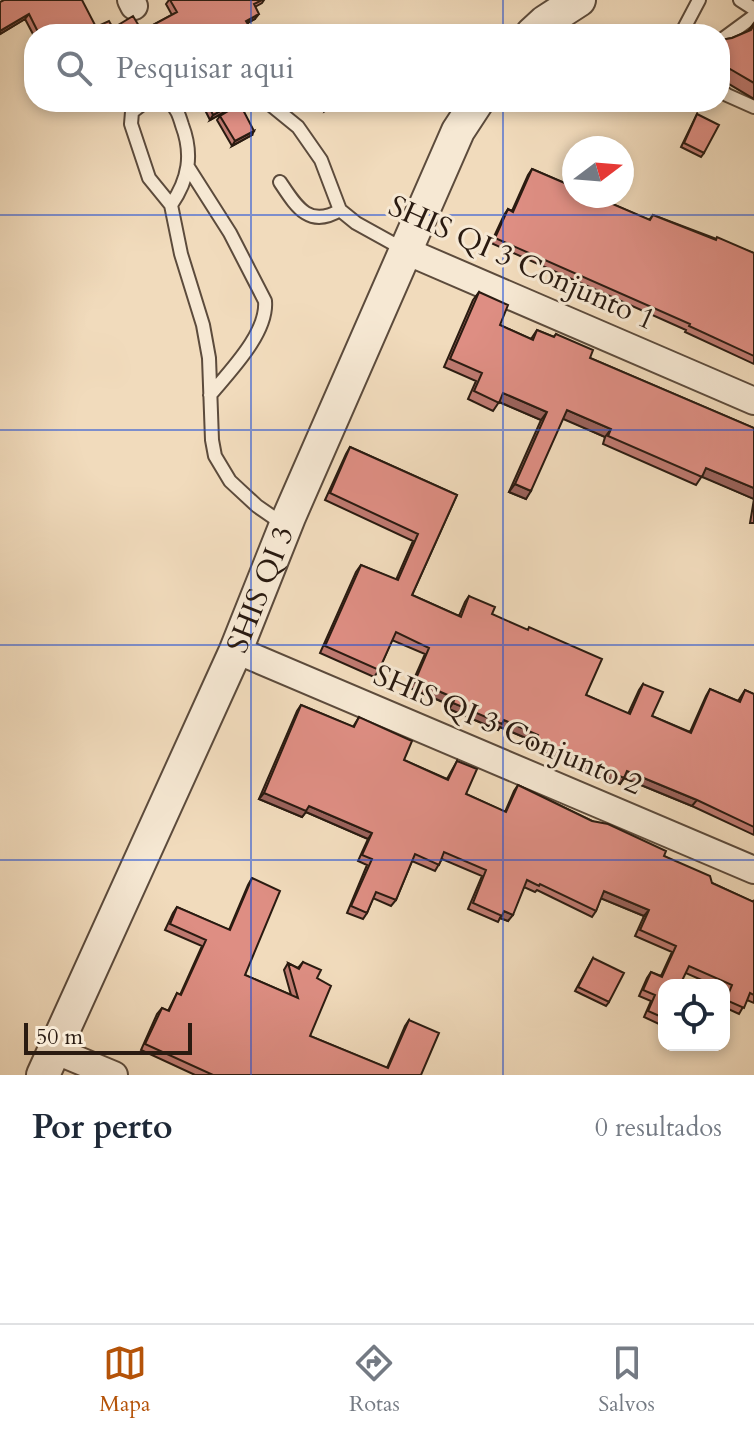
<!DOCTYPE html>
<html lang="pt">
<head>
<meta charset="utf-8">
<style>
	:root { --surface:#fff; --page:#f6f6f7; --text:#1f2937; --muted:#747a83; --line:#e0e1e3; --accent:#b45309 }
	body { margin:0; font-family:Cardo,serif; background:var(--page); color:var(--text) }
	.controls { position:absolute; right:24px; bottom:24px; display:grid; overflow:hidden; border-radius:16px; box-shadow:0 4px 12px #0003 }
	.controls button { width:72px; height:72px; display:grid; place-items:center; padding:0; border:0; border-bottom:2px solid var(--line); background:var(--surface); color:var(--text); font:40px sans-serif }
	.compass { position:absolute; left:562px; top:136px; width:72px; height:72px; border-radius:50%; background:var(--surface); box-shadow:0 4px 12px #0003; rotate:74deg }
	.scale { position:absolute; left:24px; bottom:20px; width:168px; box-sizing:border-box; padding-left:8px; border:4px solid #2a1b11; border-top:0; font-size:22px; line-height:28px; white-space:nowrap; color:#2a1b11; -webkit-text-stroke:6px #f6e8d3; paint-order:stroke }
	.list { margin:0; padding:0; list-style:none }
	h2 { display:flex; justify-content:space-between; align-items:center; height:104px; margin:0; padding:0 32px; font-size:34px }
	h2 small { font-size:26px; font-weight:400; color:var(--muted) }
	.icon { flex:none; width:44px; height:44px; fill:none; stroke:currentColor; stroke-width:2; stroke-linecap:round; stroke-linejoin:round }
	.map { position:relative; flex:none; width:754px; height:1075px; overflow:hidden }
	.search { position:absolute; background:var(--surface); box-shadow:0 4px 12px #0003; left:24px; right:24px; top:24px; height:88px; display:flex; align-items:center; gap:20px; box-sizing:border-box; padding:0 28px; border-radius:32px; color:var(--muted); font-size:30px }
	.sheet { height:248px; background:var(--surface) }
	nav { display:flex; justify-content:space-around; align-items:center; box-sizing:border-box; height:112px; border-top:2px solid var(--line); background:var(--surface); font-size:22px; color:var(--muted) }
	nav a { display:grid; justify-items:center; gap:4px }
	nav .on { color:var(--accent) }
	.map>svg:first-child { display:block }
</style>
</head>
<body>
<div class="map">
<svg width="754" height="1075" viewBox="0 0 754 1075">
	<rect width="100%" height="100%" fill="#f1dbbc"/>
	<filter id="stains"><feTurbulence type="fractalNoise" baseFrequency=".0025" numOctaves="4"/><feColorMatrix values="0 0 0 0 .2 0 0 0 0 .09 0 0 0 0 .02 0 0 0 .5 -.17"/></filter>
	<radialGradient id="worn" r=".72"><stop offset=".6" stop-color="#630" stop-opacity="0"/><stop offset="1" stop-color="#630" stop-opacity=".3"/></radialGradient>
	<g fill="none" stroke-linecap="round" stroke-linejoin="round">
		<defs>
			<path id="service" d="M740,0l14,9
				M681,34l18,-34
				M720,41l34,-25
				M720,89l7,6 27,12
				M145,102l-13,10 -1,12 18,54 22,27 10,49 22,71 6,33 3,82 3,16 15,25 27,25 26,18
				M170,102c7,7 9,13 12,23 11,29 7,54 -11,80
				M271,105l27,22 23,33 19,50 16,13 47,26
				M188,167l42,66 35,68c3,32 -36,71 -55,94
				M280,182c16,24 29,47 60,28"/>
			<path id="minor" d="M131,0l3,6
				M406,251l348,150
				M236,650l518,220
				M54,1050l60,25"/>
			<g id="tertiary">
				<path d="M532,34l13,-12 34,-22"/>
				<path id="s1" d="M43,1075l193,-425 53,-133 169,-386 19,-29"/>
			</g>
		</defs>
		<use href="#service" stroke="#5c4b3c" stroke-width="16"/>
		<use href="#minor" stroke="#5c4b3c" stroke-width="30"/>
		<use href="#tertiary" stroke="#5c4b3c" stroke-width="36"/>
		<use href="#service" stroke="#f6e8d3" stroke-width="12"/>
		<use href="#minor" stroke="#f6e8d3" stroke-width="26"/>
		<use href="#tertiary" stroke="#f6e8d3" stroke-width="32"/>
	</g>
	<path fill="#bf7a71" stroke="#2a1b11" stroke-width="2" d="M169,0h95l-2,3 -7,4v12l-7,4 -2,11h-212v2l-9,-17 -25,15v-32l96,25 17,1 29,3 30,-16 -6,-11z
		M754,23v76l-32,-19 -2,1v-41l12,-2 16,-7z
		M87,102h17l-13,7z
		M201,102h26l2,4 -3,5 -16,9z
		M320,102h21l-16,9z
		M697,114l7,39 -3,4 -20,-10z
		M220,116l32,19 -20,11 -15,-26z
		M532,169l117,51 4,-5 101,38v111l-69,-32 1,-2 -195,-87 13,-28 4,-6 4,2 16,-36z
		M479,292l21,33 31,14 6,-9 17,7 2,-3 34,24 164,70v95h-4l4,-24 -52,-23 -6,9 -93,-41 2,-7 -42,-19 -37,81 -17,-7 32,-72 -42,-18 -6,9 -25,-12 8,-18 -32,-14 29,-67z
		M350,447l107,48 -45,100 47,21 6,-14 4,-6 117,99 42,19 11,-24 4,-6 9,32 38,16 16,-36 4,-7 28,12 7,-11 9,4v141l-62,-29 -68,-28 -4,6 -89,-38 2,-5 -33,-14 -2,3 -49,-21 1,-4 -40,-17 15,-34 -33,-14 -13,30 -5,7 -54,-24 36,-81 5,-7 35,15 17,-39 -88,-41 21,-46z
		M301,705l52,22 6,-10 45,43 43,19 10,-18 9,33 39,18 9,-21 4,-6 146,71 48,27 41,19 1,-2v103l-7,-3 -8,14 -15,-7v-7l4,-8 -4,-2v-5h-11l-27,-12 -22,12v35l-3,5 -17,-8 7,-16 -12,-5 8,-18 4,-6 10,4 11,-24 -37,-16 9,-20 -43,-18 -5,13 -4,6 -55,-27 -2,2 -11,-5 -16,34 -8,-3 -2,4 -30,-13 14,-33 -40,-17 -7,12 -23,-10 -16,39 -5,6 -18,-8 -6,15 -4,6 -16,-6 20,-48 -9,-4 10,-22 -62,-27 -4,5 -43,-18 38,-88z
		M252,878l-7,97 46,20 -7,-25 4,-7 10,5 5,-6 14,16 -7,58 77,32 18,-42 4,-6 12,55h-226l-54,-25 16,-36 5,-6 6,3 9,-18 3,2 22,-49 -37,-16 8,-17 4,-6 52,23 19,-45z
		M593,958l16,44 -3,4 -31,-15z"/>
	<path fill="#9b635c" stroke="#2a1b11" stroke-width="2" d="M29,14l-4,5 -25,15v-3z
		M259,14l-4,5 -12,6 3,-4z
		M730,69l-8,11 -2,1v-7l1,-2z
		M98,102h6l-13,7 3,-5z
		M336,102h5l-16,9 2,-4z
		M229,106l-3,5 -16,9 3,-5z
		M254,131l-2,4 -20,11 3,-5z
		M503,393l44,19 -6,8 -44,-19z
		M567,410l44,19 -6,8 -44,-19z
		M706,468l48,20v11l-54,-23z
		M515,484l16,7 -5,8 -17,-7z
		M415,681l40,17 -5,7 -40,-17z
		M453,703l51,17 34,15 -5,6 -33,-14 -2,3 -49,-21z
		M536,740l91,31 70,29 -5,6 -68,-28 -4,6 -89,-38z
		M264,793l45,13 63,27 -4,6 -62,-27 -4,5 -43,-18z
		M604,891l45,19 -5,6 -44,-18z
		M504,911l9,4 -5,6 -8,-3z"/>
	<path fill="#de8e83" stroke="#2a1b11" stroke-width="2" d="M4,0h78l14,27 13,-6 4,7 20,-12 9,15 35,-19 -7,-12h92l-8,4 5,10 -13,7 5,8 -6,3 1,2h-207l-10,-20 -29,17v-29z
		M754,24v59l-24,-14 -10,2v-31l12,-2 19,-8z
		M703,30l5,4h-12z
		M207,102h20l2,4 -16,9z
		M325,102h11l-9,5z
		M240,104l14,27 -19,10 -15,-25z
		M697,114l22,11 -15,28 -20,-10z
		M532,169l42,18v9h20l56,24 3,-5 63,25 1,-3 37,16v103l-65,-30 1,-2 -195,-86 13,-29 5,3z
		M479,292l29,13 -8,20 33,15 4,-10 17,7 2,-3 37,16 -3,8 164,70v60l-48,-20 -4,9 -94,-41 3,-7 -44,-19 -36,81 -16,-7 32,-72 -44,-19 -4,10 -25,-12 8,-18 -32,-14z
		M350,447l107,48 -45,100 49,22 8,-21 26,11 -3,7 36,16 1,-3 73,32 -16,36 44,19 13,-30 20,8 -11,24 39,17 19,-44 30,13 5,-12 9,4v133l-57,-27 -70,-29 -3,7 -88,-38 2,-5 -34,-15 -2,4 -49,-21 2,-5 -40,-17 14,-33 -33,-16 -17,38 -54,-24 36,-81 37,15 20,-46 -88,-41z
		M301,705l53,22 5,-10 53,24 -8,19 44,20 9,-19 20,8 -11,25 40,18 12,-27 74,36 16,3 58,27 -2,5 46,20 2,7 42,19v93l-4,-2 -6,15 -18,-8 6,-15 -43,-19 -9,19h-16v33l-16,-7 7,-16 -12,-5 8,-18 11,5 14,-31 -36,-16 9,-20 -45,-19 -8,20 -56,-27 -1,2 -12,-6 -14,35 -9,-4 -2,5 -29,-13 13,-33 -42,-18 -5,13 -24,-11 -19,46 -20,-8 -9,21 -16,-7 21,-47 -10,-4 10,-22 -63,-27 -3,5 -42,-18z
		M252,878l28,13 -35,84 53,23 -10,-35 11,6 4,-7 18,8 -4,8 14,8 -21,50 78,32 21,-48 30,13 -18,42h-208l-68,-31 17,-36 7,3 8,-18 4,2 25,-55 -36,-16 7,-17 53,23z
		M593,958l31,15 -15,29 -31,-15z"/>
	<path fill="none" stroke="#1d4ed8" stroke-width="2" stroke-opacity="0.55" d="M251,0v34M503,0v34M251,102v973M503,102v973M0,215h754M0,430h754M0,645h754M0,860h754"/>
	<g text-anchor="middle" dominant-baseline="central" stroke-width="6" stroke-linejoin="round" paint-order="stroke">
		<g font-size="30" fill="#2a1b11" stroke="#f6e8d3">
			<text transform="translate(522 263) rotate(24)">SHIS QI 3 Conjunto 1</text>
			<text stroke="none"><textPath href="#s1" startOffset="532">SHIS QI 3</textPath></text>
			<text transform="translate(508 730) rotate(23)">SHIS QI 3 Conjunto 2</text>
		</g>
	</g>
	<rect width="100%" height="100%" filter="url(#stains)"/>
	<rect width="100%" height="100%" fill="url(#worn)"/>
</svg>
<div class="controls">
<button><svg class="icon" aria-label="locate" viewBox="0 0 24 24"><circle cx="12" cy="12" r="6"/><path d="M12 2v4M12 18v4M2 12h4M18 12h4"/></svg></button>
</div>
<svg class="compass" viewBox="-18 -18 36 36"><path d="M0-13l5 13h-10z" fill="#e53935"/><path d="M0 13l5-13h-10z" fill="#747a83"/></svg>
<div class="scale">50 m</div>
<div class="search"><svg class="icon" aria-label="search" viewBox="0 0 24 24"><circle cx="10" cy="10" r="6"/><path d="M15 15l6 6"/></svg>Pesquisar aqui</div>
</div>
<section class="sheet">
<h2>Por perto<small>0 resultados</small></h2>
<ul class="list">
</ul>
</section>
<nav>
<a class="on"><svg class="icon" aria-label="map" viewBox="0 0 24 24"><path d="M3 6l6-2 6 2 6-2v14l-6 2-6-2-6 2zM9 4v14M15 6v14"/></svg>Mapa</a>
<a><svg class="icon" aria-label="directions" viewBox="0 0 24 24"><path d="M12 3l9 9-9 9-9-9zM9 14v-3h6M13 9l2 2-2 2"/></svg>Rotas</a>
<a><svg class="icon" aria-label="saved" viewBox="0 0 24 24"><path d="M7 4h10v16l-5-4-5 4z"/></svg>Salvos</a>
</nav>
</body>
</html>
